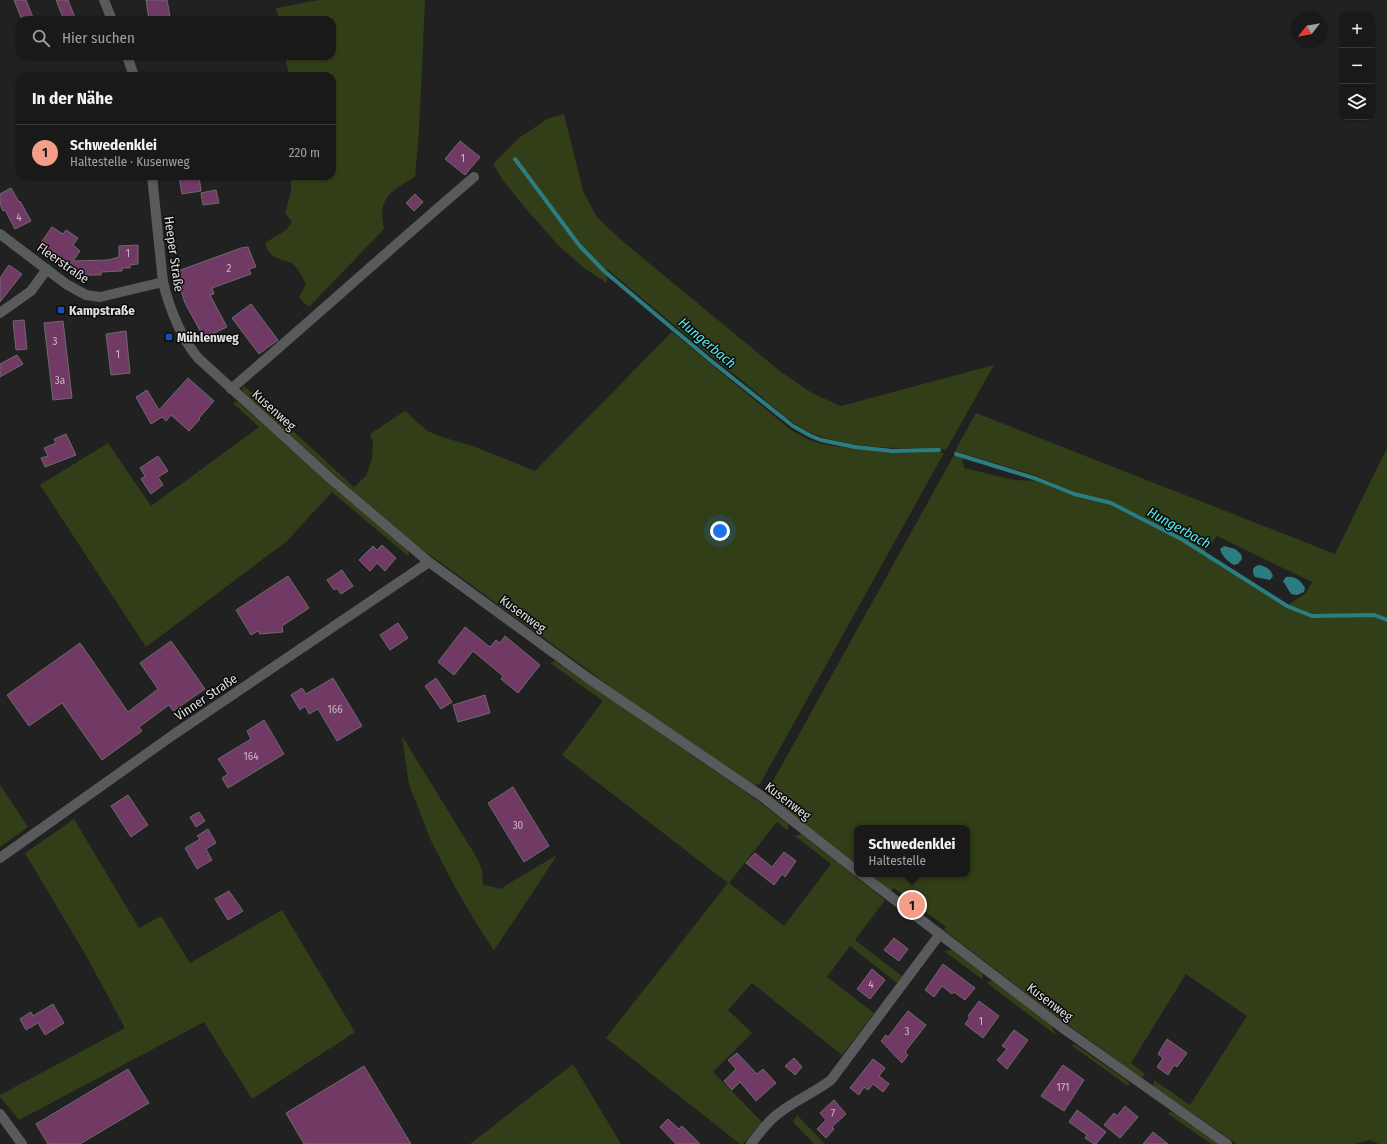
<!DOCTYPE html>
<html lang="de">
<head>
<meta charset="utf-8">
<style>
	:root { --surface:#1a191a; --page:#272627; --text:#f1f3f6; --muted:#9fa0a2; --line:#383839; --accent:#f49e89 }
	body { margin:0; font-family:"Fira Sans Condensed",sans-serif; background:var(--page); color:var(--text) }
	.controls { position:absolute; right:12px; top:12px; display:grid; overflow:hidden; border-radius:8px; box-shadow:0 1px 3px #0004 }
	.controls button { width:36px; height:36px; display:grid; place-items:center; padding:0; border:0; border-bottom:1px solid var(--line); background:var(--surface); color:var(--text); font:20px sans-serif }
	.compass { position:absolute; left:1291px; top:12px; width:36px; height:36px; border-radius:50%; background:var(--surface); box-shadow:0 1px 3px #0004; rotate:239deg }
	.you { position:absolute; left:720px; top:531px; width:14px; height:14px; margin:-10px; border:3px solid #fff; border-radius:50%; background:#1a73e8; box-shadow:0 0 0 6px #1a73e833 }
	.badge { display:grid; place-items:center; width:26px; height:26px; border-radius:50%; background:var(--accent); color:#111; font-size:13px; font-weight:700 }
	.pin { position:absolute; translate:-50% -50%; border:2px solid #fff; box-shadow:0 1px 4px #0006 }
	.popup { position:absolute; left:854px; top:825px; width:116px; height:52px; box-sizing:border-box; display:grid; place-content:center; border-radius:8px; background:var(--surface); filter:drop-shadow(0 1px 3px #0005); font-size:13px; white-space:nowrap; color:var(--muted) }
	.popup b { font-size:15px; color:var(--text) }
	.popup::after { content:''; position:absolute; left:50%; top:100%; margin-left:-8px; border:8px solid transparent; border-top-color:var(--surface) }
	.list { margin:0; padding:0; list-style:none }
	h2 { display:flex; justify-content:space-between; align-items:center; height:52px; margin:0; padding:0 16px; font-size:17px }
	h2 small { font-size:13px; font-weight:400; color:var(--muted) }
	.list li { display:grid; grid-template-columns:26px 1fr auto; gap:12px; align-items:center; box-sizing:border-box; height:56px; padding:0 16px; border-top:1px solid var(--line) }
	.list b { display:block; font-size:15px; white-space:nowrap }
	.list p { margin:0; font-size:13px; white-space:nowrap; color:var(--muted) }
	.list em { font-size:13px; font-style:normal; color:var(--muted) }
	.icon { flex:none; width:22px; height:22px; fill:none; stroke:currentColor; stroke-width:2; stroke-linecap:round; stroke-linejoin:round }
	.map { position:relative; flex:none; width:1387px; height:1144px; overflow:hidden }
	.search { position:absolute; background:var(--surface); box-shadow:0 1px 3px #0004; left:16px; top:16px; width:320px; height:44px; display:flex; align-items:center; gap:10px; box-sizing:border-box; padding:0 14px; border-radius:12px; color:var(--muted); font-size:15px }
	.panel { position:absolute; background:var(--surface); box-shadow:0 1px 3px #0004; left:16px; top:72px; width:320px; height:108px; border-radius:12px }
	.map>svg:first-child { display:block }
</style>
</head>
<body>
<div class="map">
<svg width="1387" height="1144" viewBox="0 0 1387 1144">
	<rect width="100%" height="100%" fill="#222122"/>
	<path fill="#323e17" d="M319,0h106l-6,132 -4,45c-12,7 -28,15 -32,29 -2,7 0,16 1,23l-75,78 -10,-9 7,-14c-4,-7 -8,-17 -15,-21 -13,-6 -21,-3 -26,-20l21,-13 6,-8 -7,-9 6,-21v-16h41v-100h-43l-4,-20h47v-36h-53l-3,-12z
		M564,114l19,77 13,25 25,24 160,132 31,21 29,13 153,-41 -48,85 -6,-1c-39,-1 -80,0 -118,-12 -28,-9 -50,-32 -72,-50 -48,-38 -95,-78 -143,-118v14l-23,-15 -24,-21 -34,-38 -24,-30 -9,-15 26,-26 28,-19z
		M672,332l119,98 18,10 13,4 34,5 37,4 46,-1 5,1 -184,331 -7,2 -127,-88 -208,-152 -66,-56 -108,-96 -2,-5 2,-3 110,101 12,-11 6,-18 1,-14 -3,-10 35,-23 22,20 18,7 28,8 62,25z
		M235,402h3l98,88 72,60 1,7 -77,-65 -45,49 -141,106 -106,-162 68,-42 43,63 108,-79 -26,-24z
		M976,413l359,141 52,-106v696h-8l-9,-4 -16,4h-117l-84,-58 1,-6 36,25 57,-89 -61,-42 -55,89 14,11 -3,4 -78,-56 -120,-92 2,-3 -52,-39 -3,3 -21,-17h97v-46h-110v36l-87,-66 -2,-8 186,-335 8,2 2,11 50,12 24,1 35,15 37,9 71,36 104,66 21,-14 6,-11 -95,-46 -12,16 -21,-14 -73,-37 -38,-9 -36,-16 -82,-25z
		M555,661l192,132 41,31 1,4 -2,2 -10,-8 -48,61 55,43 47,-62 -36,-28 6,-2 84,66 -30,40 47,36 -5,7 -47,-37 -23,31 47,36 -32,42 -90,-72 -24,27 24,23 -39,39 49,50 -19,22h-3l-134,-106 122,-155 -166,-128 41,-54 -53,-38z
		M402,736l75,122 5,12 1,15 20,4v-2l54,-32 -20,31 -43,64 -15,-22 -24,-41 -23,-44 -23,-58z
		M0,785l28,42 -28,20z
		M74,819l65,109 22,-12 29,47 92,-53 73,122 -103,67 -48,-77 -185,98 -19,-23v-2l125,-67 -37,-69 -63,-106z
		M952,950l30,23 1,3 -1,3 -38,-28z
		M989,981h4l58,44 6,11 -70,-53z
		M1074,1044l52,36 3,3 -1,3 -57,-41z
		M573,1064l48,80h-151z
		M1172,1112l46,31v1h-7l-44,-31z
		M797,1115l28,29h-11l-21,-22z"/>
	<path fill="#2c7d80" d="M1224,546l11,3 6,5 1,5 -4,5 -4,1c-7,-4 -12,-9 -14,-16z
		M1260,565c7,2 11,5 13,11l-3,4 -15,-3c-4,-7 -2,-11 5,-12z
		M1286,577c10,-1 14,3 19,11l-1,4 -7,3 -6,-1 -8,-13z"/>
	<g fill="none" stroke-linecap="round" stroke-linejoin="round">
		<path stroke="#2c7d80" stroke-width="4" d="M515,159l64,86 25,26 106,89 83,66 18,10 10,4 34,7 37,4 47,-1
			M956,454l81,25 37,15 37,9 72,37 104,66 25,10 62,-1 13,5"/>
	</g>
	<path fill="#703a65" stroke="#6d6b6c" d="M14,0h12l8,20h-12z
		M56,0h12l8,20h-12z
		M146,0h21l3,16 -21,4z
		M460,141l20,16 -15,18 -20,-16z
		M179,176h20l2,15 -19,3z
		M11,188l8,14 1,-1 11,20 -16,8 -10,-19 -2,1 -3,-7v-10z
		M216,190l3,13 -16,2 -2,-12z
		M415,194l8,8 -9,9 -8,-8z
		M52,227l11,7 3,-4 12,8 -5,7 7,6 -7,10 35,-1 11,-3v-11l19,-1v19l-8,1v3h-8v3l-21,1v3h-16l-1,4 -12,-5 -25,-19 3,-4 -10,-7z
		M248,247l8,20 -7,2 2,5 -39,14 2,6 -4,1 17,32 -23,11 -19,-35 -10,-31 66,-24z
		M9,265l13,9 -22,28v-24z
		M251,304l27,36 -19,14 -27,-36z
		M24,320l3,29 -11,1 -3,-29z
		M63,321l9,77 -19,2 -9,-77z
		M126,331l4,42 -19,2 -5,-41z
		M17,355l6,9 -23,13v-13z
		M188,378l26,23 -15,17 1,1 -11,12 -18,-16 -5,6 -4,-4 -11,7 -15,-27 11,-7 12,20z
		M66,434l10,21 -31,12 -4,-9 7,-2 -4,-8 12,-5 -2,-4z
		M158,456l10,15 -10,6 5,8 -12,9 -10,-15 4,-3 -5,-8z
		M382,545l14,13 -11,13 -8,-8 -7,8 -11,-11 14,-14 4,4z
		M342,570l11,16 -12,8 -4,-6 -3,2 -7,-10z
		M288,576l21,32 -27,18 1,6 -23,2 -2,-3 -7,4 -15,-25z
		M398,623l10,15 -18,12 -10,-15z
		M465,627l25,20 6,-7 4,3 5,-7 35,29 -22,28 -17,-14 2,-3 -30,-25 -19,24 -16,-13z
		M171,641l34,48 -32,22 -4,-6 -30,22 3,4 -40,29 -40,-57 -33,23 -22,-31 73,-52 48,69 30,-23 -18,-26z
		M333,678l29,48 -25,15 -19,-32 -9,5 -4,-8 -5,4 -9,-15 11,-7 4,6z
		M436,678l16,24 -11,7 -16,-23z
		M485,695l5,18 -32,9 -5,-17z
		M264,720l20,34 -56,34 -6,-10 6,-4 -10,-15 33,-20 -4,-8z
		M513,787l36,59 -25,16 -36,-59z
		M128,795l20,30 -17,12 -20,-31z
		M199,812l6,9 -9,6 -6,-10z
		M208,829l8,14 -10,6 6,11 -15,9 -12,-21 15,-9 -3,-3z
		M784,852l12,9 -11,16 -3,-3 -8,11 -28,-22 9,-10 17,14z
		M229,891l14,20 -15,9 -13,-21z
		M894,938l14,11 -9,12 -15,-11z
		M943,964l32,24 -10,12 -11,-8 -2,2 -10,-8 -8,11 -9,-7z
		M872,969l13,11 -15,19 -13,-10z
		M979,1001l20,15 -16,22 -18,-14 5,-7 -2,-1z
		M53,1004l11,19 -19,12 -7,-12 -12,7 -6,-11 11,-7 2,4z
		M908,1011l18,14 -21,27 3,3 -6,8 -21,-22 5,-6 2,2z
		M1014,1030l14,10 -21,29 -10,-9 10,-11 -5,-3z
		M1167,1039l20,14 -10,14 -3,-2 -6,10 -11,-8 6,-9 -5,-4z
		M737,1053l20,21 6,-5 13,14 -20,18 -16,-19 -8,8 -8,-9 12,-12 -8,-9z
		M794,1058l8,9 -7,8 -10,-9z
		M873,1059l12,9 -6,8 10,8 -6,8 -10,-8 -5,6 -4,-3 -5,8 -9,-7z
		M1063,1065l21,15 -20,31 -23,-15z
		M364,1066l47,78h-107l-18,-31z
		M128,1069l21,34 -69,41h-32l-12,-20z
		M834,1100l12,14 -14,13 2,2 -8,9 -9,-9 9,-9 -6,-7z
		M1125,1106l13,11 -18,21 -16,-13 10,-12 3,3z
		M1077,1110l29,22 -10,12h-2l-9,-6 2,-3 -18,-13z
		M668,1119l11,10 3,-3 18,18h-24l-16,-17z
		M1153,1132l15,12h-25z"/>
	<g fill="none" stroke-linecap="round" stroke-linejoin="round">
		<path stroke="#595a5b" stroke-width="10" d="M0,234l66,50 20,11 14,2 63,-15
			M0,313l31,-22 16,-22
			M231,389c82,-70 161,-142 243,-212
			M0,1114l22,30
			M751,1144c7,-9 14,-19 22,-26 17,-16 40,-24 58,-38l109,-146"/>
		<path stroke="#595a5b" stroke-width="10" d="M104,0l8,20
			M127,56l7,20
			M152,176l11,106c6,25 18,56 35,76l133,121 98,83 159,116 172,117 97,76
			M0,858l173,-123 256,-173
			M861,874l203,155 163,115"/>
	</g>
	<g fill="#1a4fb4" stroke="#0b0b0b" stroke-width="1.5">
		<rect x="57" y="306" width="8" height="8" rx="2"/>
		<rect x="165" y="333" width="8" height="8" rx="2"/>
	</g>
	<g text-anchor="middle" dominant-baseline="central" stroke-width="3" stroke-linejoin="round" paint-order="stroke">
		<g font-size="11" fill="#c6b6c3">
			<text x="463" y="158">1</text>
			<text x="19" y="217">4</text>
			<text x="128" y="253">1</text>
			<text x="229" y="268">2</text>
			<text x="55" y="341">3</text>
			<text x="118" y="354">1</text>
			<text x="60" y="380">3a</text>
			<text x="335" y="709">166</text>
			<text x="251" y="756">164</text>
			<text x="518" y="825">30</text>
			<text x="871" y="984">4</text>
			<text x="981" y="1021">1</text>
			<text x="907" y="1031">3</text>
			<text x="1063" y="1087">171</text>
			<text x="833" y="1113">7</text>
		</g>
		<g font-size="13" fill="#e2e0e2" stroke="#0b0b0b">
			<text transform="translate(174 254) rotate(82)">Heeper Straße</text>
			<text transform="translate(63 263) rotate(35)">Fleerstraße</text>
			<text transform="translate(274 410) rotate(42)">Kusenweg</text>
			<text transform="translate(523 614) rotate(36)">Kusenweg</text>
			<text transform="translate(206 697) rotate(-34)">Vinner Straße</text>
			<text transform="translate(788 801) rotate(37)">Kusenweg</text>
			<text transform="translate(1050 1002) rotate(37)">Kusenweg</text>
		</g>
		<g font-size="13" font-weight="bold" fill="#e2e0e2" stroke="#0b0b0b" text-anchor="start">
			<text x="69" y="310">Kampstraße</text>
			<text x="177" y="337">Mühlenweg</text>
		</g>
		<g font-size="14" font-style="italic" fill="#54ecf2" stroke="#0b0b0b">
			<text transform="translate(707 343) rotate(40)">Hungerbach</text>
			<text transform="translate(1179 528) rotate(29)">Hungerbach</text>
		</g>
	</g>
</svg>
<div class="controls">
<button>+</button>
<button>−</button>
<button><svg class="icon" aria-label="layers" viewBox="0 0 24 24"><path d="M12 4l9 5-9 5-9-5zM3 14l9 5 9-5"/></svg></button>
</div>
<svg class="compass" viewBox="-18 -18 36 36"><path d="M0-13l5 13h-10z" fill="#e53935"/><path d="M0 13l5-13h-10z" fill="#9fa0a2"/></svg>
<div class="you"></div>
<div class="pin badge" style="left:912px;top:905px">1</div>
<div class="popup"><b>Schwedenklei</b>Haltestelle</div>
<div class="search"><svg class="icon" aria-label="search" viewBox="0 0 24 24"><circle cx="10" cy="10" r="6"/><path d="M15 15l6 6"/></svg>Hier suchen</div>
<section class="panel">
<h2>In der Nähe<small></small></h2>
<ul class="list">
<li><span class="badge">1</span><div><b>Schwedenklei</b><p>Haltestelle · Kusenweg</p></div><em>220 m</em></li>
</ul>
</section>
</div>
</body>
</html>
